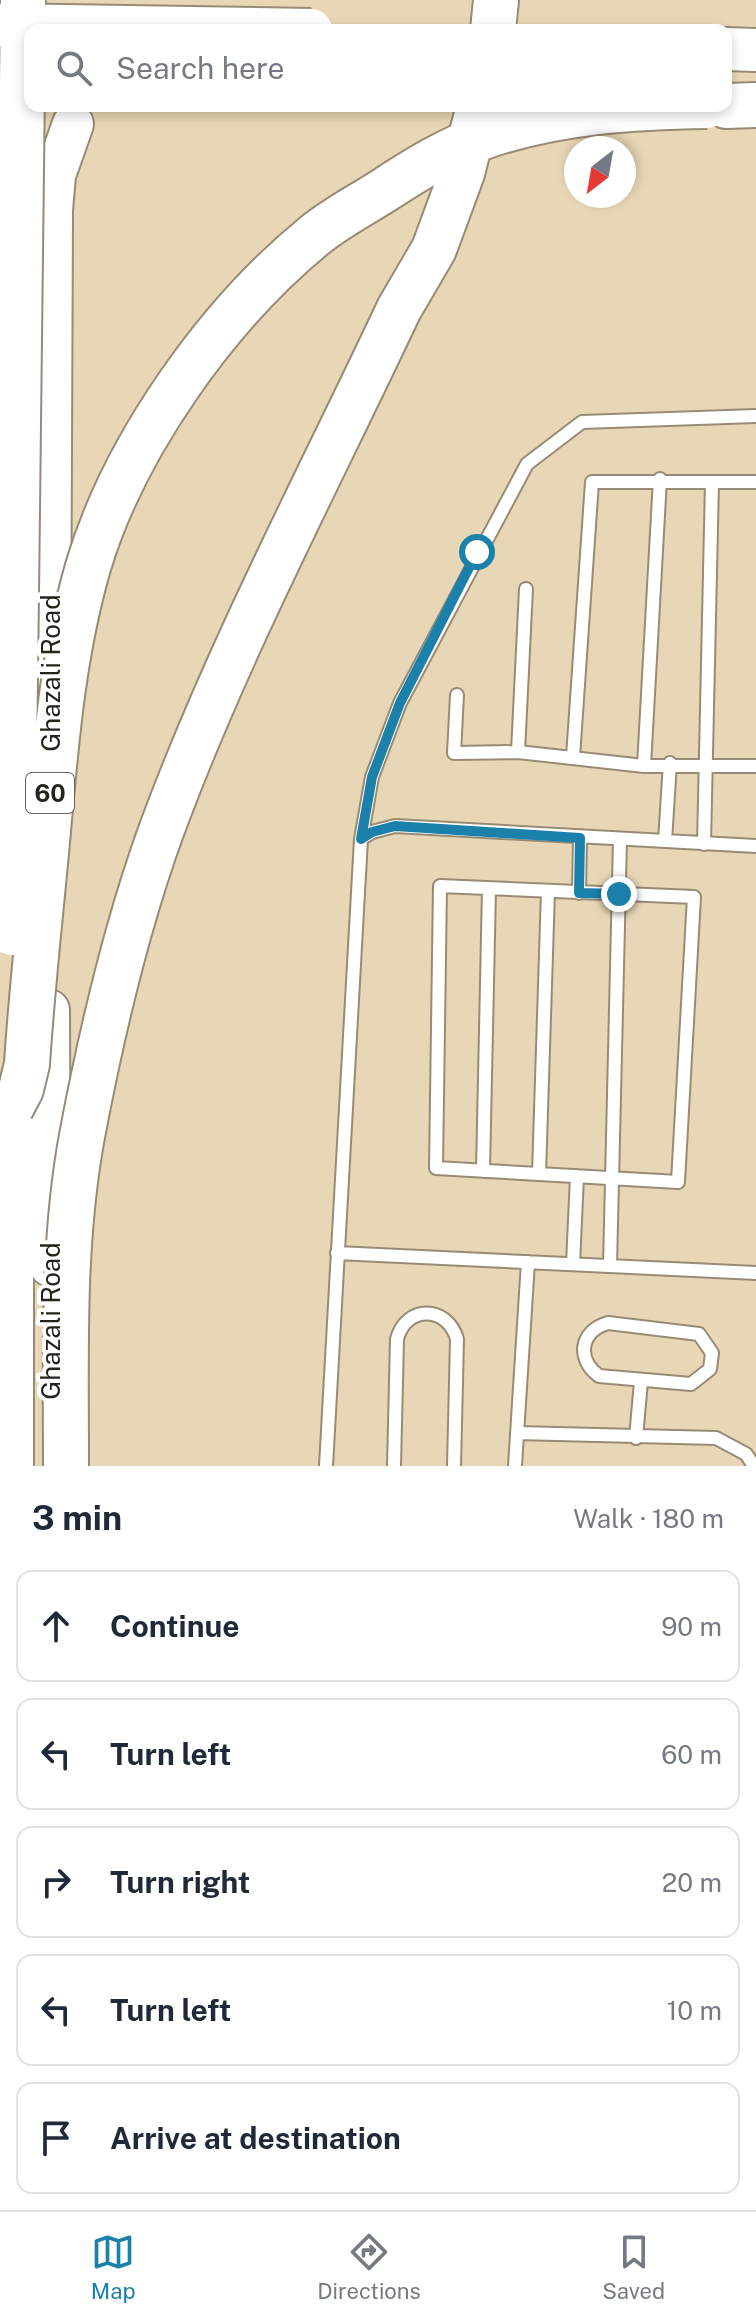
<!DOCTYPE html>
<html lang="en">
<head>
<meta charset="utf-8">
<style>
	:root { --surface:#fff; --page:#f6f6f7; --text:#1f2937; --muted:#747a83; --line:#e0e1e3; --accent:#1b81ab }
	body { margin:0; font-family:"Public Sans",sans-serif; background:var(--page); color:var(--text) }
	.compass { position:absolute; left:564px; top:136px; width:72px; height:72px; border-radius:50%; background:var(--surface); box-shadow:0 4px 12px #0003; rotate:211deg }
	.stop { position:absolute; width:24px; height:24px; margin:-18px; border:6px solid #1b81ab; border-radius:50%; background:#fff }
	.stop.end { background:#1b81ab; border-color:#fff; box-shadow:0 2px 8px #0008 }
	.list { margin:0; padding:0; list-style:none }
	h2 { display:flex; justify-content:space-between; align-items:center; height:104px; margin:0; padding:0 32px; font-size:34px }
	h2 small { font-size:26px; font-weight:400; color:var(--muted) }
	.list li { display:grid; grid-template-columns:52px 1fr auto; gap:24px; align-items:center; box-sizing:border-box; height:112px; margin:0 16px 16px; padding:0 16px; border:2px solid var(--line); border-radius:16px }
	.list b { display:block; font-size:30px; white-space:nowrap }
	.list em { font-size:26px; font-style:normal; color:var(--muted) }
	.icon { flex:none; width:44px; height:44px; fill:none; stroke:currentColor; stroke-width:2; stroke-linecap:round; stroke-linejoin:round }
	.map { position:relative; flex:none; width:756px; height:1466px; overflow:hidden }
	.search { position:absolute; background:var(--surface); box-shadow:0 4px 12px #0003; left:24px; right:24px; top:24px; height:88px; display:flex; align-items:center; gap:20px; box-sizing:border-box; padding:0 28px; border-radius:16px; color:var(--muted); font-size:30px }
	.sheet { height:744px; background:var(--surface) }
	nav { display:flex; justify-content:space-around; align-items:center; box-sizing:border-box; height:112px; border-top:2px solid var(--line); background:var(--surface); font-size:22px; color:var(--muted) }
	nav a { display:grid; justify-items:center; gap:4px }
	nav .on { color:var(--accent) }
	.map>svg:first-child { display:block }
</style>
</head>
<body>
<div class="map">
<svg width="756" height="1466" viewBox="0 0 756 1466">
	<rect width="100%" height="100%" fill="#f1e3cb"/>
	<path fill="#e8d7b7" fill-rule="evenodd" d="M0,0h756v1466h-756zM30,30h696v76h-696zM576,148h48v48h-48z"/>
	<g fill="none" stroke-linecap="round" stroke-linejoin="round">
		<defs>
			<path id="service" d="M457,695l-3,58 64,-1 126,14h112
				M518,752l8,-163
				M573,757l19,-275h164
				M644,766l16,-287
				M361,839l11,-7 23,-6 361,20
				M665,841l5,-78
				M704,844l8,-362
				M440,886l254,11 -16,285 -242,-14z
				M579,893l1,-55
				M483,1171l6,-282
				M539,1174l9,-283
				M337,1253l419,20
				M573,1264l4,-88
				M610,1266l10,-427
				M608,1323l91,11 13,19 -2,16 -19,15 -92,-8c-23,-17 -19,-45 9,-53z
				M517,1433l199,5 30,16 8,12
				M636,1438l5,-57
				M326,1466l35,-627 11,-62 28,-74 127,-239 55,-42 174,-6
				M394,1466l3,-127c9,-34 50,-34 60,0l-3,127
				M515,1466l13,-204"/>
			<path id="primary" d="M50,686l2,-476 3,-35 18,-51
				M49,1010l1,256"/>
			<path id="trunk" d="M726,49l30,1"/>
			<path id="motorway" d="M493,30l3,-30
				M726,106l30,-1
				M11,1108v358"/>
		</defs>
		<use href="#service" stroke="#988b74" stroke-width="16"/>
		<use href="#primary" stroke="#988b74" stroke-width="44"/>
		<use href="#trunk" stroke="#988b74" stroke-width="46"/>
		<use href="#motorway" stroke="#988b74" stroke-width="48"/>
		<use href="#service" stroke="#fff" stroke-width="12"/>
		<use href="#primary" stroke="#fff" stroke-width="40"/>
		<use href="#trunk" stroke="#fff" stroke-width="42"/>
		<use href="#motorway" stroke="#fff" stroke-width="44"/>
		<defs>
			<path id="trunk-bridge" d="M0,25l311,5"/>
			<path id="motorway-bridge" d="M12,933l11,-933
				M11,1108l10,-19 6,-25c5,-78 14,-155 21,-233 8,-90 15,-177 40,-264 36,-121 129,-252 227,-332 21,-17 46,-30 68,-44 32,-21 69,-44 106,-56 70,-23 145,-28 218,-29
				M66,1466c0,-110 -4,-222 16,-330 20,-106 48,-225 87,-326 65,-171 152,-335 230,-501l35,-60 28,-76 17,-67"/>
		</defs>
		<use href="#trunk-bridge" stroke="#988b74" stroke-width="46" stroke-linecap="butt"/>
		<use href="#motorway-bridge" stroke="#988b74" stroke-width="48" stroke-linecap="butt"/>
		<use href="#trunk-bridge" stroke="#fff" stroke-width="42"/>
		<use href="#motorway-bridge" stroke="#fff" stroke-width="44"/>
	</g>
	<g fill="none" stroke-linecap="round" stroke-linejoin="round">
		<path stroke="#1b81ab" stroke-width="10" d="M477,552l-77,151 -28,74 -11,62 11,-7 23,-6 185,12 -1,55 40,1"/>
	</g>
	<g text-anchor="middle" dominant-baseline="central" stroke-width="8" stroke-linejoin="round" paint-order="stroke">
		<rect fill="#fff" stroke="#68655f" stroke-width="2" x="26" y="773" width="48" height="40" rx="6"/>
		<g font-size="24" font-weight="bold" fill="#28231a">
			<text x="50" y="793">60</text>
		</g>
		<g font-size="26" fill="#28231a" stroke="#fff">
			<text transform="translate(50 673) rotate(-90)">Ghazali Road</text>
			<text transform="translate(50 1321) rotate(-90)">Ghazali Road</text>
		</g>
	</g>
</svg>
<svg class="compass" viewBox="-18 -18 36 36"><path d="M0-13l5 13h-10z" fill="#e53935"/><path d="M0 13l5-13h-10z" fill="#747a83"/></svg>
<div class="stop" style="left:477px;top:552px"></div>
<div class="stop end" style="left:619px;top:894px"></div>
<div class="search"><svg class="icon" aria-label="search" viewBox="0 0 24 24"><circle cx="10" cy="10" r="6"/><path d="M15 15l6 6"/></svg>Search here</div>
</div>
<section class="sheet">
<h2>3 min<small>Walk · 180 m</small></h2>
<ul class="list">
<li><svg class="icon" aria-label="ahead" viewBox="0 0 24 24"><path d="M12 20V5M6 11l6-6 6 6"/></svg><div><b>Continue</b></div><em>90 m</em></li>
<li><svg class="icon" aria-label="left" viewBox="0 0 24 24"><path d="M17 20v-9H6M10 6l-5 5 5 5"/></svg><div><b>Turn left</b></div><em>60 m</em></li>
<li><svg class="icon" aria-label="right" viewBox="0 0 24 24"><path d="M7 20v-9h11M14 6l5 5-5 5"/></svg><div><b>Turn right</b></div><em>20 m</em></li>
<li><svg class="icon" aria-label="left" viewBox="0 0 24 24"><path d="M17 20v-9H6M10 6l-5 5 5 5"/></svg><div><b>Turn left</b></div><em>10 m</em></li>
<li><svg class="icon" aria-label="arrive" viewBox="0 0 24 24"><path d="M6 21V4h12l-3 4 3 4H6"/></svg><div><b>Arrive at destination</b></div></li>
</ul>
</section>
<nav>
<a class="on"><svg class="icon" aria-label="map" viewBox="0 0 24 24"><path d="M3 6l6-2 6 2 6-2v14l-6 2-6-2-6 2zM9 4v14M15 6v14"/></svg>Map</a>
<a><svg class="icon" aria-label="directions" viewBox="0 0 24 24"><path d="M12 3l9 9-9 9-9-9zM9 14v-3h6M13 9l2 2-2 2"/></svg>Directions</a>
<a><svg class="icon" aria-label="saved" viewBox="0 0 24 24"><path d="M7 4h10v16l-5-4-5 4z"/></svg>Saved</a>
</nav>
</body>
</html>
